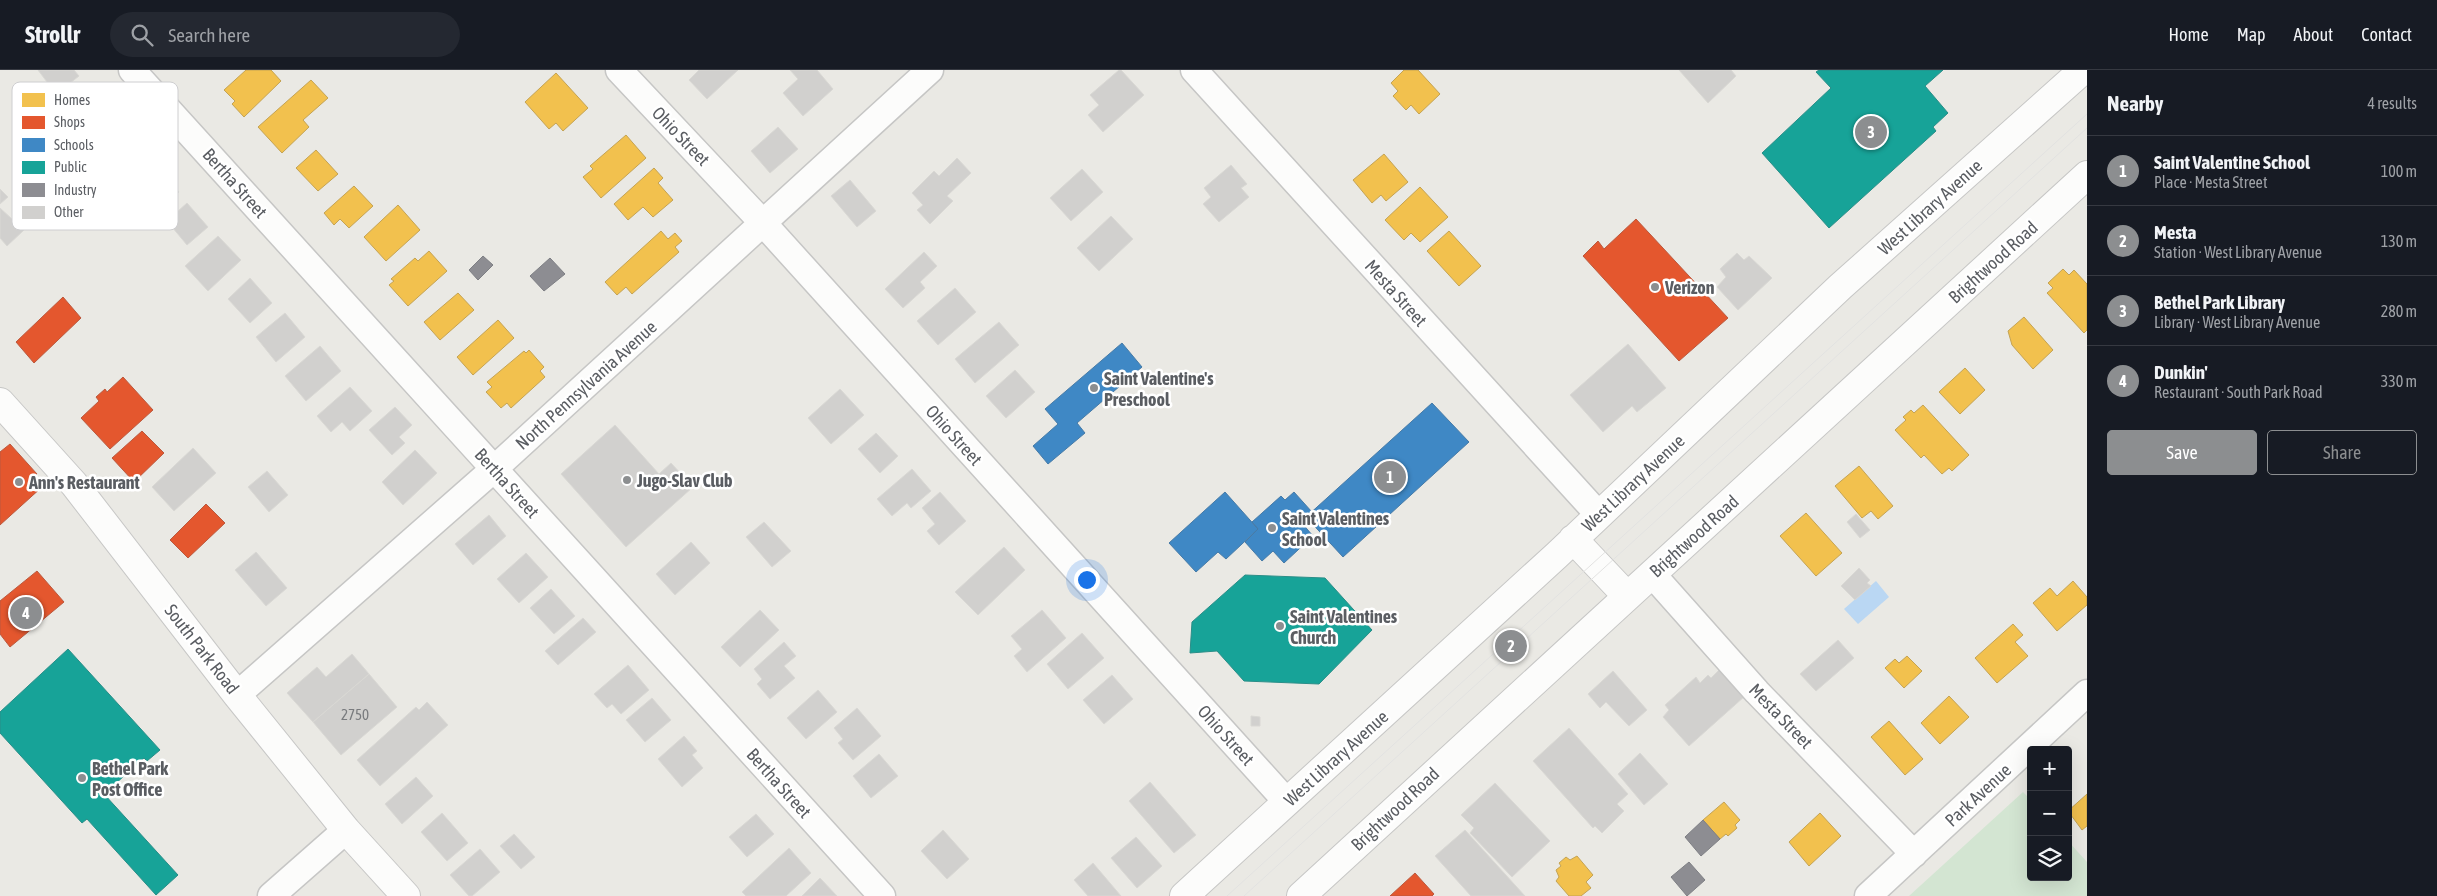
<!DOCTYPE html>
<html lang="en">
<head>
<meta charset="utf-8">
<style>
	:root { --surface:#171b24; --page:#242831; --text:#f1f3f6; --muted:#9ea1a6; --line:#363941; --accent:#8c8e90 }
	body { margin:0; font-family:"Asap Condensed",sans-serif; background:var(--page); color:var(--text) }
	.controls { position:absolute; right:15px; bottom:15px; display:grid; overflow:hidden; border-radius:5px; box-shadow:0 5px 20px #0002 }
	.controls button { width:45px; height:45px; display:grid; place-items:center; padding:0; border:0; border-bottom:1px solid var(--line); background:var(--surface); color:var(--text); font:25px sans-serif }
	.you { position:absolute; left:1086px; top:509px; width:18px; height:18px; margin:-12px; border:4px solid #fff; border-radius:50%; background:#1a73e8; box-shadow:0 0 0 8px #1a73e833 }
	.badge { display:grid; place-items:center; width:32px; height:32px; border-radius:50%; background:var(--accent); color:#fff; font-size:16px; font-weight:700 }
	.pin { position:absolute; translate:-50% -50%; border:2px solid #fff; box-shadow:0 1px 5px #0006 }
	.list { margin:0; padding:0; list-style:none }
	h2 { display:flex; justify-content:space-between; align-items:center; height:65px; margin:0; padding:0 20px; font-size:21px }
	h2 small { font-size:16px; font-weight:400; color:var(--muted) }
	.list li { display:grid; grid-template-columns:32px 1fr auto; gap:15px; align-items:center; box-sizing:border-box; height:70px; padding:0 20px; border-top:1px solid var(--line) }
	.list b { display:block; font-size:19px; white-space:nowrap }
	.list p { margin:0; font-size:16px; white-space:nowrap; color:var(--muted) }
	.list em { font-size:16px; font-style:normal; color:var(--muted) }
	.actions { display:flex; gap:10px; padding:15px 20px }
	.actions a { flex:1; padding:11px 0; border:1px solid var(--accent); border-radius:5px; text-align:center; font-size:18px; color:var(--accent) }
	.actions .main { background:var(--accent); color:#fff }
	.icon { flex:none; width:28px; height:28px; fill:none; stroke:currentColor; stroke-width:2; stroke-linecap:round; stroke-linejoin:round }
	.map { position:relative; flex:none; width:2087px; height:826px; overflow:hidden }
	header { display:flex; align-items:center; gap:30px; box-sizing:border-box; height:70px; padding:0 25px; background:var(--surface); border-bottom:1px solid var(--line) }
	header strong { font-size:24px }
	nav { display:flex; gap:28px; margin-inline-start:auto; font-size:18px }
	.search { width:350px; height:45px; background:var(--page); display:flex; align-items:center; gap:12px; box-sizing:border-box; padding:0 18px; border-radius:28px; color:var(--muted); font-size:19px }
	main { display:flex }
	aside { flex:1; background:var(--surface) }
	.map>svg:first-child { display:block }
</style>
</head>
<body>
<header>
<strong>Strollr</strong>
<div class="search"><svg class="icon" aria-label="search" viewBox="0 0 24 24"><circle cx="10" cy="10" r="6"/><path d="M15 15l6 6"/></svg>Search here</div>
<nav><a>Home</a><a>Map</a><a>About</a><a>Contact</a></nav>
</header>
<main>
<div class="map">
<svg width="2087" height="826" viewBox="0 0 2087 826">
	<rect width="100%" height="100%" fill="#eae9e4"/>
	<path fill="#d3e5d2" d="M2023,722l8,8v77h37v-36l19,21v34h-178z"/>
	<path fill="#bad7f3" d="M1876,511l13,16 -31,27 -14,-15z"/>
	<path fill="#f2c14e" stroke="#c4a354" d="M246,0h25l10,11 -37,36 -12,-13 3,-3 -11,-11z
		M1404,0h14l22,24 -21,20 -8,-9 -5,5 -13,-14 5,-5 -7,-8z
		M556,3l32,35 -25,23 -7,-8 -7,6 -24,-27z
		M311,10l17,18 -25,22 6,7 -27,26 -24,-26z
		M626,65l20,23 -45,40 -18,-21 10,-8 -3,-3z
		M316,80l22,24 -20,17 -22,-23z
		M1384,84l24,28 -22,19 -5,-6 -9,8 -19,-23z
		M654,98l9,10 -5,5 15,17 -20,17 -10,-10 -15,13 -14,-16z
		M354,116l19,20 -24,22 -9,-9 -6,6 -10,-12z
		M1420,117l28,30 -28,25 -9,-9 -7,7 -19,-20z
		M398,135l22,25 -34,31 -22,-24z
		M661,161l7,8 7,-6 7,8 -7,6 4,5 -47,42 -6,-7 -9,8 -12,-13z
		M1449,161l32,35 -22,20 -32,-35z
		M429,181l18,20 -39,35 -19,-21 5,-4 -3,-2 24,-21 3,3z
		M2063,199l6,6 5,-5 13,14v46l-3,3 -37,-40 6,-5 -5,-5z
		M458,223l16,17 -34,30 -16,-18z
		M2024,247l29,33 -20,19 -21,-24 -4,-14z
		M498,250l16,18 -41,37 -16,-18z
		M529,280l15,17 -4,4 5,6 -34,31 -4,-5 -6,5 -15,-16 6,-5 -5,-5 37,-31 2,2z
		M1965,298l20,22 -25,24 -21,-22z
		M1923,335l46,50 -17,16 -3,-3 -7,6 -18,-19 -3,3 -26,-28 11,-10 -3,-3 8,-7 3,3z
		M1859,396l34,40 -15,13 -7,-8 -9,7 -27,-32z
		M1806,443l36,40 -26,23 -36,-40z
		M2073,511l14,16v8l-30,26 -24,-28 17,-15 7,8z
		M2013,554l10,11 -8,7 13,14 -31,27 -22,-25z
		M1907,586l15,15 -18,17 -19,-20 10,-9 4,4z
		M1949,626l20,21 -29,27 -19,-21z
		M1889,651l34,38 -18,16 -34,-38z
		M2087,724v32l-5,4 -14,-19z
		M1724,732l16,18 -5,5 2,3 -9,8 -2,-2 -6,5 -17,-19z
		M1820,743l21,23 -32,30 -20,-24z
		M1577,786l16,19 -7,7 5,6 -10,8h-12l-13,-15 3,-4 -3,-7 5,-4 -2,-3 7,-6 4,3z"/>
	<path fill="#e4572e" stroke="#bb593e" d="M1636,149l92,99 -49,43 -96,-105 15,-15 6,8z
		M63,227l18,21 -47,45 -18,-21z
		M123,307l30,33 -43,39 -29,-31 18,-17 -3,-4 9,-8 2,3z
		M142,361l22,22 -30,29 -22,-24z
		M10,374l27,30 -4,3 9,10 -42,38v-73z
		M206,434l19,19 -37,35 -18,-18z
		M37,501l27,31 -54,45 -10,-13v-33z
		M1415,803l19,21 -2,2h-42z"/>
	<path fill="#3f88c5" stroke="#477ba7" d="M1122,273l20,24 -65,56 8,10 -37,31 -15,-18 25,-22 -13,-15z
		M1432,333l37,39 -126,115 -37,-40z
		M1225,422l33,37 -32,30 -8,-7 -22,20 -27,-29z
		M1294,422l18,20 -11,10 12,14 -29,27 -11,-12 -11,10 -17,-19 13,-13 -6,-7 29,-26 4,4z"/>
	<path fill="#17a398" stroke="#2b8e88" d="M1819,0h124l-18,16 23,27 -15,14 3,4 -107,97 -67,-75 69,-65 -15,-16z
		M1245,505l80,3 47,52 -53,54 -75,-3 -27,-30 -27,2 2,-31z
		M68,579l92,101 -13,11 -3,-3 -40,36 74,81 -22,20 -69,-76 -5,4 -82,-90v-21z"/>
	<path fill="#8d8d92" stroke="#7e7f84" d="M483,186l10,9 -15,15 -9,-10z
		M550,188l15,16 -21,17 -14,-15z
		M1703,750l17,19 -19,17 -16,-19z
		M1689,792l16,18 -18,16 -16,-19z"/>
	<path fill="#d1d0ce" stroke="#d9d8d4" d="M38,0h36l5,6 -23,18z
		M699,0h39l-31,29 -18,-19z
		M790,0h27l16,19 -30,27 -20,-23 15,-14z
		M1119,0h2l23,25 -41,37 -15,-17 11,-10 -9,-10z
		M1679,0h52l5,6 -28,27z
		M778,57l20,22 -28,24 -19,-22z
		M957,88l14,15 -24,23 6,5 -23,23 -13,-14 6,-5 -11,-12 22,-22 5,5z
		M1231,95l16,19 -6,4 8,9 -30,25 -16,-18 8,-7 -7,-9z
		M158,99l21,23 -16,14 -5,-6 -12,11 -16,-18z
		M1082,99l21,23 -32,29 -21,-23z
		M850,110l26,31 -19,16 -26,-31z
		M0,119l8,8 -8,7z
		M187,133l21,24 -21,18 -20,-24z
		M0,138l24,22 -17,16 -7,-8z
		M1111,146l22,23 -34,32 -22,-23z
		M218,166l23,24 -33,31 -23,-25z
		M924,182l13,14 -17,16 5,6 -22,20 -18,-19z
		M1737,183l7,7 5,-4 23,22 -34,32 -21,-23 9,-10 -6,-8z
		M250,208l22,25 -22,20 -22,-24z
		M955,218l21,24 -38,33 -21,-24z
		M285,243l20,24 -29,25 -20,-25z
		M999,252l20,23 -44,38 -20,-24z
		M1628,274l38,44 -29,24 -5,-6 -29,26 -33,-37z
		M320,276l21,25 -35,30 -21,-25z
		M1015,300l20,22 -29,26 -20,-22z
		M350,317l22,24 -22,20 -8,-9 -11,10 -14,-16z
		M840,319l24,26 -33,29 -23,-26z
		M395,337l17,18 -13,12 6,6 -13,12 -23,-25z
		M615,355l44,49 12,-11 22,24 -67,60 -65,-73z
		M876,363l22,23 -18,17 -22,-24z
		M193,378l23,25 -42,38 -22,-24z
		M415,380l22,23 -34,32 -21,-23z
		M912,399l19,22 -20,17 -4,-5 -15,13 -15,-17z
		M267,401l21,24 -19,17 -21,-25z
		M940,422l26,29 -27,24 -12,-14 8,-7 -13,-16z
		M1856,444l14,16 -10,8 -13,-16z
		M489,445l17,21 -33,29 -18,-21z
		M764,452l27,29 -19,16 -26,-30z
		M691,472l19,21 -35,32 -19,-21z
		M1004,477l21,23 -47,45 -23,-23z
		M256,482l31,36 -21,18 -31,-36z
		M526,483l22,24 -29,26 -22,-24z
		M1859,498l11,12 -3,3 4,3 -16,14 -14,-14z
		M551,519l24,27 -21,18 -24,-26z
		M760,540l19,20 -39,37 -19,-20z
		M1042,540l24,28 -39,34 -13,-16 8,-7 -11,-13z
		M583,548l13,14 -38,33 -13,-14z
		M1082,563l22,25 -36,31 -21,-25z
		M1838,570l16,18 -38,33 -16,-17z
		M784,572l12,14 -12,10 11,12 -25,21 -13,-15 5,-5 -8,-10z
		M352,584l17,20 -56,48 -26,-29 30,-26 9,10z
		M628,595l21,25 -28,24 -9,-10 -5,4 -13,-14z
		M1721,598l24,28 -56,50 -26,-29 6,-7 -4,-5 31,-28 4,6 8,-8 3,3z
		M1613,601l34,39 -18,16 -23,-24 -6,6 -12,-14z
		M369,604l28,33 -56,48 -28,-33z
		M1112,605l21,24 -29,25 -21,-24z
		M818,620l19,22 -31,27 -19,-21z
		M652,628l19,22 -26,22 -19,-22z
		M427,632l21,23 -68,61 -23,-26 59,-53 3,3z
		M857,638l24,28 -28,24 -15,-17 5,-4 -9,-11z
		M1251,646l9,1v9h-9z
		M1569,658l59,66 -11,10 7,7 -22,22 -7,-7 -2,2 -60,-67z
		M684,666l13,15 -5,4 11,13 -21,19 -24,-28z
		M1640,683l28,31 -24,21 -26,-31z
		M879,684l19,22 -27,22 -18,-22z
		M416,707l17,19 -31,28 -17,-20z
		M1150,712l46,53 -22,18 -45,-52z
		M1495,713l55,58 -38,36 -42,-44 4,-5 -13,-13z
		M442,743l26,30 -21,18 -26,-29z
		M756,744l18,20 -27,23 -18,-20z
		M943,760l26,29 -22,20 -26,-28z
		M1465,760l60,66h-54l-36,-40z
		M514,764l21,23 -14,12 -21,-23z
		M1136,767l26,29 -25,22 -26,-30z
		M789,778l22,25 -25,23h-40l-4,-4z
		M480,779l20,23 -28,24h-3l-19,-21z
		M1093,793l28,33h-33l-14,-16z
		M820,808l17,18h-35z"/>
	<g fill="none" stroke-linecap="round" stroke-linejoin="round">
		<defs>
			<path id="minor" d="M132,0l750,826
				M619,0l144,153 524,579
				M1194,0l405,445
				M1652,504l105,118 157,162
				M237,625l257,-226 436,-399
				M271,826l75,-66
				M1868,826l219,-203"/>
			<path id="tertiary" d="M1573,469l54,57
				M1184,826l373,-341 283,-268 243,-217
				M1301,826l786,-721"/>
			<path id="secondary" d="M0,332l74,82 163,211 109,135 60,66"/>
		</defs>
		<use href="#minor" stroke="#c6c6c5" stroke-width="29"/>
		<use href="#tertiary" stroke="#c6c6c5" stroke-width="30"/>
		<use href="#secondary" stroke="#c7c7c6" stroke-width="30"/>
		<use href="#minor" stroke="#fcfcfb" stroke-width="26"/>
		<use href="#tertiary" stroke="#fcfcfb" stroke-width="28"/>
		<use href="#secondary" stroke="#fcfcfb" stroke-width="28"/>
		<path stroke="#e2e2e1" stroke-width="1" d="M1227,826l860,-782
			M1244,826l843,-768"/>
	</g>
	<g fill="#8c8e90" stroke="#fff" stroke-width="2">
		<circle cx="1655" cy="217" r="5"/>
		<circle cx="1094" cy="318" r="5"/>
		<circle cx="627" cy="410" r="5"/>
		<circle cx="19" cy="412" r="5"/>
		<circle cx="1272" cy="458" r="5"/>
		<circle cx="1280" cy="556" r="5"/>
		<circle cx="82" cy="708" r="5"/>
	</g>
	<g text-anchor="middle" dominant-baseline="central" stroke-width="5" stroke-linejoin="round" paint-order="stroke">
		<g font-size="15" fill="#797b7e">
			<text x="355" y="644">2750</text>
		</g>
		<g font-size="18" fill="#5a5d62" stroke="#fff">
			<text transform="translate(681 66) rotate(46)">Ohio Street</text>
			<text transform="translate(235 113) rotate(48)">Bertha Street</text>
			<text transform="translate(1930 137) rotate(-42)">West Library Avenue</text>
			<text transform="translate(1993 192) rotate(-42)">Brightwood Road</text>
			<text transform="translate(1396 223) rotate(48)">Mesta Street</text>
			<text transform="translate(586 315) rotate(-42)">North Pennsylvania Avenue</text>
			<text transform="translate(954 365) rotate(48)">Ohio Street</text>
			<text transform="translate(507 413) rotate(48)">Bertha Street</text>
			<text transform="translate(1633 413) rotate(-43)">West Library Avenue</text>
			<text transform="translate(1694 466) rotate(-42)">Brightwood Road</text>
			<text transform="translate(202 579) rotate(52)">South Park Road</text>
			<text transform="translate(1781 646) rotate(46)">Mesta Street</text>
			<text transform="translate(1226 665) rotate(48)">Ohio Street</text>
			<text transform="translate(1336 688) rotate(-42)">West Library Avenue</text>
			<text transform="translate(779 713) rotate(48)">Bertha Street</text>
			<text transform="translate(1978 725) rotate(-43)">Park Avenue</text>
			<text transform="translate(1395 739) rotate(-43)">Brightwood Road</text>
		</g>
		<g font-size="18" font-weight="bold" fill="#5a5d62" stroke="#fff" text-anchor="start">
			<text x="1665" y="217">Verizon</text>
			<text x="1104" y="308">Saint Valentine's<tspan x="1104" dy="21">Preschool</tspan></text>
			<text x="637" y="410">Jugo-Slav Club</text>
			<text x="29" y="412">Ann's Restaurant</text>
			<text x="1282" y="448">Saint Valentines<tspan x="1282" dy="21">School</tspan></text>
			<text x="1290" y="546">Saint Valentines<tspan x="1290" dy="21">Church</tspan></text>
			<text x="92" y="698">Bethel Park<tspan x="92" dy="21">Post Office</tspan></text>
		</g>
	</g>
	<rect x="12" y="12" width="166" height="148" rx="8" fill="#fff" stroke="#ceced0" stroke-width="1"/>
	<rect x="22" y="23" width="23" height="14" fill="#f2c14e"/>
	<rect x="22" y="46" width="23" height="13" fill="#e4572e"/>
	<rect x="22" y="68" width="23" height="14" fill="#3f88c5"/>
	<rect x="22" y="91" width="23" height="13" fill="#17a398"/>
	<rect x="22" y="113" width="23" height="14" fill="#8d8d92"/>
	<rect x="22" y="136" width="23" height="13" fill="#d1d0ce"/>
	<g font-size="14" fill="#5a5d62">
		<text x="54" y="35">Homes</text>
		<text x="54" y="57">Shops</text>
		<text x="54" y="80">Schools</text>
		<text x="54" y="102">Public</text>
		<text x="54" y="125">Industry</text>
		<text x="54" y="147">Other</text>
	</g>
</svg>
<div class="controls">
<button>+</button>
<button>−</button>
<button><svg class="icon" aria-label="layers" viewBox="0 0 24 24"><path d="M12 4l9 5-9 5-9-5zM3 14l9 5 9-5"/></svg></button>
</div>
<div class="you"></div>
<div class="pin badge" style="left:1390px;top:407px">1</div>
<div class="pin badge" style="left:1511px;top:576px">2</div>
<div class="pin badge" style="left:1871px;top:62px">3</div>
<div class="pin badge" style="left:26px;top:543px">4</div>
</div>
<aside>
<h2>Nearby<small>4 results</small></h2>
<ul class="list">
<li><span class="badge">1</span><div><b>Saint Valentine School</b><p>Place · Mesta Street</p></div><em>100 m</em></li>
<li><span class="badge">2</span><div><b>Mesta</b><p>Station · West Library Avenue</p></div><em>130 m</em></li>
<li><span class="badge">3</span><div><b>Bethel Park Library</b><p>Library · West Library Avenue</p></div><em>280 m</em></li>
<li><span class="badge">4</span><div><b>Dunkin'</b><p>Restaurant · South Park Road</p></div><em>330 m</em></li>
</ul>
<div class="actions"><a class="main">Save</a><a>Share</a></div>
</aside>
</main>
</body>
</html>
